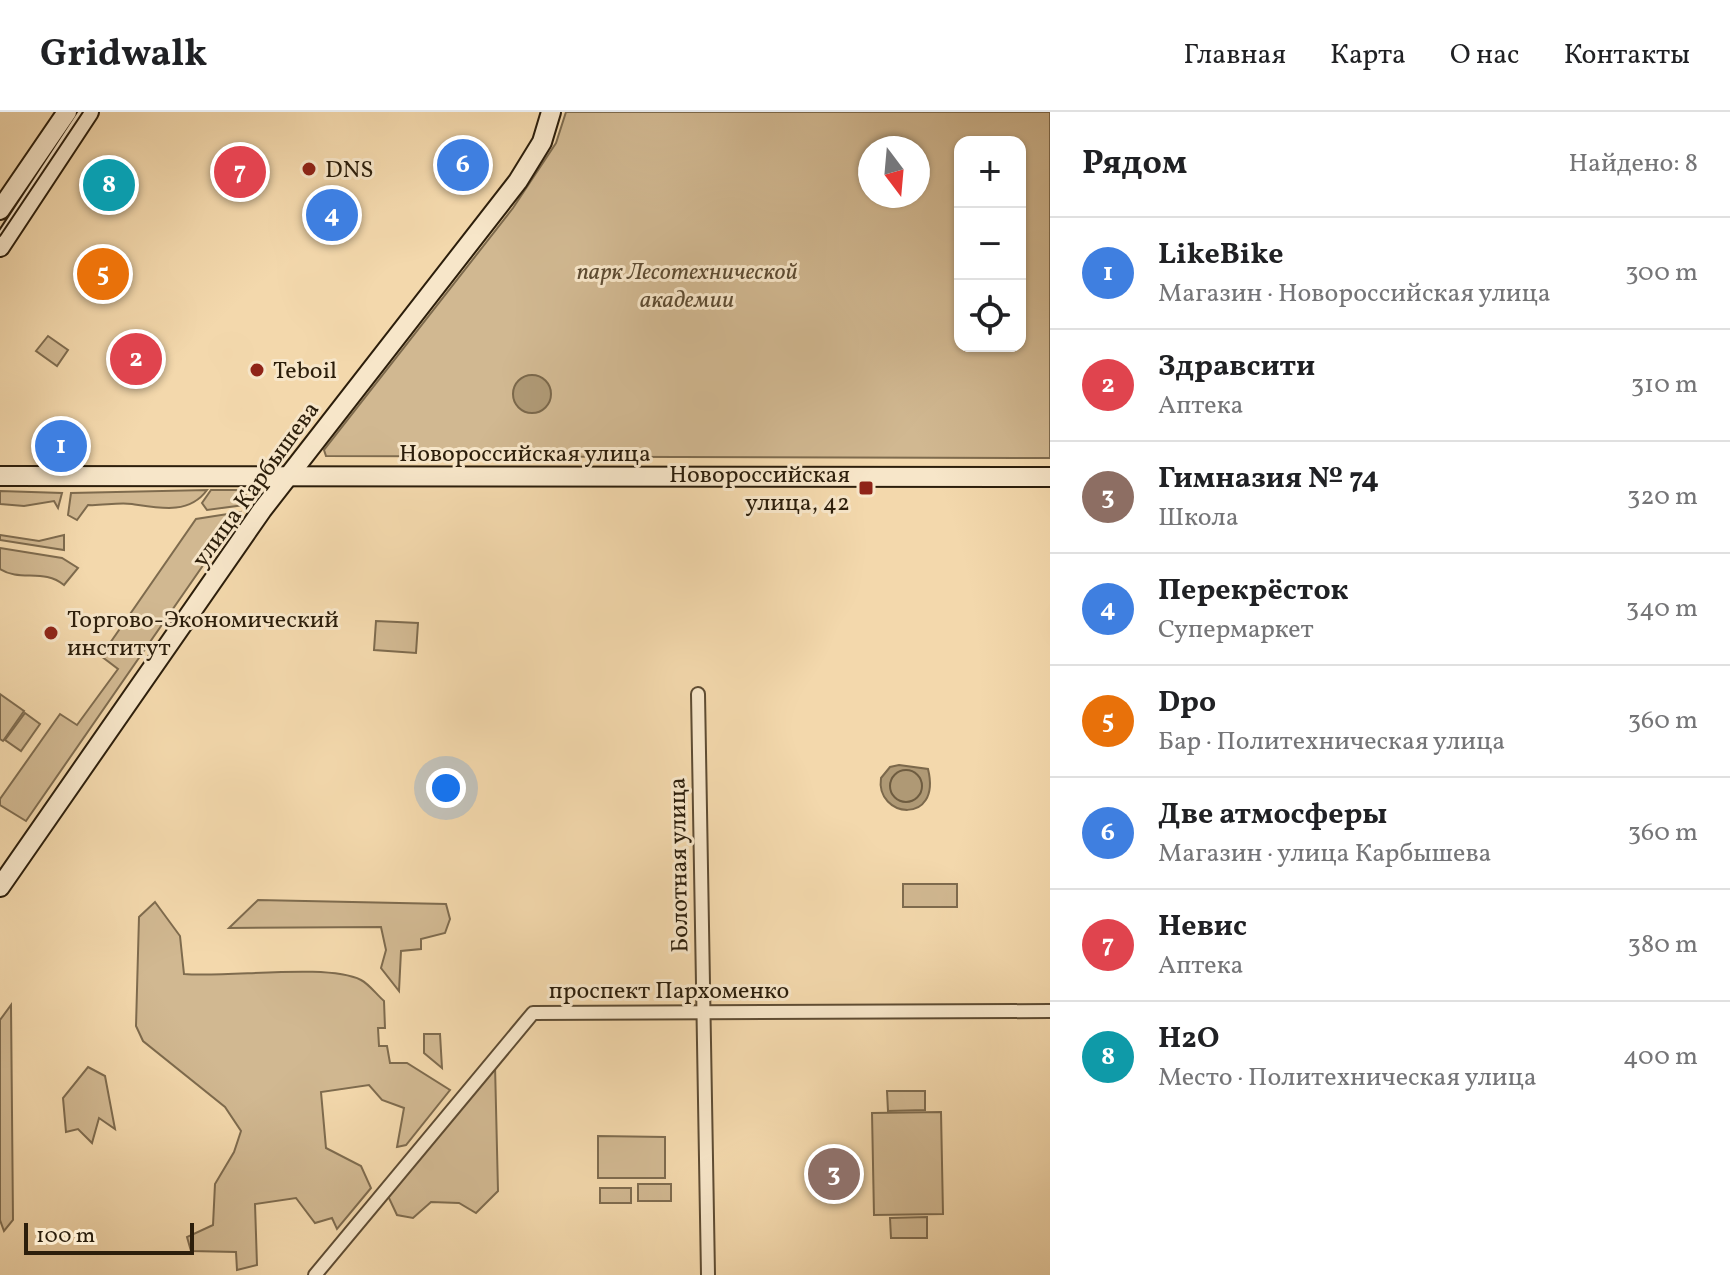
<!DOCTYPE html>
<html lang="ru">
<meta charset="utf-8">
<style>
body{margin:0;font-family:Vollkorn,serif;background:#f2f2f2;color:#202124}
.controls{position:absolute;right:24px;top:24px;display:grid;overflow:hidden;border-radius:16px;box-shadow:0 2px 6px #0004}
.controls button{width:72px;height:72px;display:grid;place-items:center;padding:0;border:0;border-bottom:2px solid #e0e0e0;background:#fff;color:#202124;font:40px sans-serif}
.compass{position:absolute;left:858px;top:24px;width:72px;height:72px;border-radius:50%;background:#fff;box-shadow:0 2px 6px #0004;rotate:164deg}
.scale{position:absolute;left:24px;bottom:20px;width:170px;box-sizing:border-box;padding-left:8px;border:4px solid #2c1e0b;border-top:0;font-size:22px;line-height:28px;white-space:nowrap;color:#2c1e0b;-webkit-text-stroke:6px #f7e6c9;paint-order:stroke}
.you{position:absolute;left:446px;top:676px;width:28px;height:28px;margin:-20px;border:6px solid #fff;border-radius:50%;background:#1a73e8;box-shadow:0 0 0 12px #1a73e833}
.badge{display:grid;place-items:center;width:52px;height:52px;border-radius:50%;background:#d93025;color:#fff;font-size:26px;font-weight:700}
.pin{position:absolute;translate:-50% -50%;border:4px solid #fff;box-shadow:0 2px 8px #0006}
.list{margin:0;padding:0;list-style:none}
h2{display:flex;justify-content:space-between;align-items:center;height:104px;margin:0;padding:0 32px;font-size:34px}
h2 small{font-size:26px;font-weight:400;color:#757577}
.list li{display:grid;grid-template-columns:52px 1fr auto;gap:24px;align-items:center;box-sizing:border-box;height:112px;padding:0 32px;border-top:2px solid #e0e0e0}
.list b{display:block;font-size:30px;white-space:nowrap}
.list p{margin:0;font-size:26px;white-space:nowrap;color:#757577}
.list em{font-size:26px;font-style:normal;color:#757577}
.icon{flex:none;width:44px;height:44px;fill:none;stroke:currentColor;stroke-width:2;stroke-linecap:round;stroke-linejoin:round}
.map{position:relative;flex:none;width:1050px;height:1163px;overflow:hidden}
header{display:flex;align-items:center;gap:48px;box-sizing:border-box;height:112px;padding:0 40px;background:#fff;border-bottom:2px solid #e0e0e0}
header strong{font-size:38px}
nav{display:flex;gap:44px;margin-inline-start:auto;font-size:28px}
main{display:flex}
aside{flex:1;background:#fff}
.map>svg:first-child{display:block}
.green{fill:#d1b891;stroke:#7e6b4e;stroke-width:2;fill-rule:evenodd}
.water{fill:#af9975;stroke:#7b684b;stroke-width:2}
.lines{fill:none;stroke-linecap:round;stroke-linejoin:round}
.shore{stroke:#6e5c40;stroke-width:2}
.minor-casing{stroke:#5e4c33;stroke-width:16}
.secondary-casing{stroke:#2c1e0b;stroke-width:22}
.minor{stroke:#f7e6c9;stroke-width:12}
.secondary{stroke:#f7e6c9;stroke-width:18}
.tram{stroke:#2c1e0b;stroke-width:2}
.poi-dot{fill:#8f2418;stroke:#f7e6c9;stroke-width:3}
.labels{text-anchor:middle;stroke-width:6;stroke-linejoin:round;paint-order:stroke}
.poi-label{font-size:24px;fill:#2c1e0b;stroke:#f7e6c9;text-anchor:start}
.park-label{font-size:24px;font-style:italic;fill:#5e4c33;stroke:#f7e6c9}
.street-label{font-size:24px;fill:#2c1e0b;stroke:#f7e6c9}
</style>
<header>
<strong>Gridwalk</strong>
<nav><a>Главная</a><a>Карта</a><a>О нас</a><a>Контакты</a></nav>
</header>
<main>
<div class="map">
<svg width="1050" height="1163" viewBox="0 0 1050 1163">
<rect width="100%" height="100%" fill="#f3d8ac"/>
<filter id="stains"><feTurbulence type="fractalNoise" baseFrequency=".0025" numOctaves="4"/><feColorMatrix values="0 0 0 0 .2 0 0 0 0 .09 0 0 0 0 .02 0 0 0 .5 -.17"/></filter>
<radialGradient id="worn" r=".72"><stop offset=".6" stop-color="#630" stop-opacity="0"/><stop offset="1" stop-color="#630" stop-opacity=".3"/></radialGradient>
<g class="green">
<path d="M 566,0 L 1050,0 L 1050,346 L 326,344 L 324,338 L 513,96 L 556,31 ZM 960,30 L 1020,30 L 1020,234 L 960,234 ZM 870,36 L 918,36 L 918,84 L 870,84 Z"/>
<polygon points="48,224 68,238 57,254 36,239"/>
<path d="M 207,378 C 189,403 159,396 132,392 C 117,390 102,394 88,393 L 77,408 L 68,403 L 71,381 Z"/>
<polygon points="211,378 241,378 248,385 244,393 207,398 202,391"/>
<polygon points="0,379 62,381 58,396 54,389 24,394 0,392"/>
<polygon points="240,400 26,709 0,693 0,687 60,602 77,613 118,557 101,544 196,407"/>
<polygon points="0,423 39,429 64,423 64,438 0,428"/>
<path d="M 0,436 L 62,446 L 78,456 L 64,473 C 44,456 20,470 0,457 Z"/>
<polygon points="376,509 418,511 416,541 374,538"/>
<polygon points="0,582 24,599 3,629 0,627"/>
<polygon points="25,601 40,612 21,639 5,628"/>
<rect x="903" y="772" width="54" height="23"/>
<polygon points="258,788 446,792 450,807 445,821 421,827 421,837 401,839 399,879 381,856 386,838 381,815 229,816"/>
<path d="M 155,790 L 180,824 L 184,862 C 228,866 327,851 361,868 C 369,872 377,883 384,889 L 385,916 L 378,916 L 379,934 L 387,934 L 390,951 L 407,951 L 450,978 L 406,1033 L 397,1035 L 404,996 L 382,988 L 369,973 L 321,980 L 326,1036 L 361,1054 L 371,1076 L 337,1117 L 332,1106 L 315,1111 L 296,1086 L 255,1092 L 257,1153 L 237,1158 L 236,1140 L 191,1139 L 187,1125 L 213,1113 L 215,1072 L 234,1040 L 241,1019 L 225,995 L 143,929 L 136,914 L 139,805 Z"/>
<polygon points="11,893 13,1108 4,1119 0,1108 0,908"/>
<polygon points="424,922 440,922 442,956 424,941"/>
<polygon points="495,953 498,1079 476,1101 459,1091 431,1090 413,1106 397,1103 388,1084"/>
<polygon points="88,955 105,964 115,1017 99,1006 92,1031 78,1017 66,1020 63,986"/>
<polygon points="887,979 925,979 925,998 888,999"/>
<polygon points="941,1000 943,1102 874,1103 872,1001"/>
<polygon points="598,1024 665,1025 665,1066 598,1066"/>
<rect x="638" y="1072" width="33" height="17"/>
<rect x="600" y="1076" width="31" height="15"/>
<polygon points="927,1105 927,1126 891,1126 890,1106"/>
</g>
<g class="water">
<circle cx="532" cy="282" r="19"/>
<path d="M 899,653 L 928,657 C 942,714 875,706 881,666 L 890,655 Z"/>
</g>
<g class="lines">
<circle class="shore" cx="906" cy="674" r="16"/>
<defs>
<g id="minor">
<polyline points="698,582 708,1163"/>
<polyline points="315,1163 533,901 1050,899"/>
</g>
<g id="secondary">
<polyline points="0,98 67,0"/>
<polyline points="0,135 89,0"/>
<polyline points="0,364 1050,365"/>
<polyline points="0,775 262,398 518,69 542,30 551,0"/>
</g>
</defs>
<use href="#minor" class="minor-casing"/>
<use href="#secondary" class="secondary-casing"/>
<use href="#minor" class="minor"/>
<use href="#secondary" class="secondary"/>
<polyline class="tram" points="0,124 83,0"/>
</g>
<g class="poi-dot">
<circle cx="309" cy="57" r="8"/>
<circle cx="257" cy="258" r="8"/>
<rect x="858" y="368" width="16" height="16" rx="4"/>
<circle cx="51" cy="521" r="8"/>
</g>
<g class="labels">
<g class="poi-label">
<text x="325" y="65">DNS</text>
<text x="273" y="266">Teboil</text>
<text x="850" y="370" text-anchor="end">Новороссийская<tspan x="850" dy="28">улица, 42</tspan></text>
<text x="67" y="515">Торгово-Экономический<tspan x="67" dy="28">институт</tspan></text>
</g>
<g class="park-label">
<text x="687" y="167">парк Лесотехнической<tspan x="687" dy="28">академии</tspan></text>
</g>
<g class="street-label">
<text x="525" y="349">Новороссийская улица</text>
<text transform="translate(255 372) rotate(-54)" y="8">улица Карбышева</text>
<text transform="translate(678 753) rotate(-91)" y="8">Болотная улица</text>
<text x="669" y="886">проспект Пархоменко</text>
</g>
</g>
<rect width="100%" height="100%" filter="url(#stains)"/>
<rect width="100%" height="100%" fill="url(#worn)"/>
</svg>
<div class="controls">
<button>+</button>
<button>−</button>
<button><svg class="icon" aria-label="locate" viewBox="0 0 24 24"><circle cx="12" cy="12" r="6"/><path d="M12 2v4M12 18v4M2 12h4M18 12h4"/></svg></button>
</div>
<svg class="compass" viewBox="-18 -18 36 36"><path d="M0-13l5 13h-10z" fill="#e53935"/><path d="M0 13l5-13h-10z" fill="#757577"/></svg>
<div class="scale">100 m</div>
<div class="you"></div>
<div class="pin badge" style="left:61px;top:334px;background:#3f7fe0">1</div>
<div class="pin badge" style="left:136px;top:247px;background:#e0444e">2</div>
<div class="pin badge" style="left:834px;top:1062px;background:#8d6e63">3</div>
<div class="pin badge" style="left:332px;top:103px;background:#3f7fe0">4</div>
<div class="pin badge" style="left:103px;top:162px;background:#e8710a">5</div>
<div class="pin badge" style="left:463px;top:53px;background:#3f7fe0">6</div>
<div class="pin badge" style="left:240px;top:60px;background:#e0444e">7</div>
<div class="pin badge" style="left:109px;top:73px;background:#0f9aa8">8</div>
</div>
<aside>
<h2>Рядом<small>Найдено: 8</small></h2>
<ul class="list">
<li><span class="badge" style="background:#3f7fe0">1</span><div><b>LikeBike</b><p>Магазин · Новороссийская улица</p></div><em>300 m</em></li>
<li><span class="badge" style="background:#e0444e">2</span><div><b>Здравсити</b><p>Аптека</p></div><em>310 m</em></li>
<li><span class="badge" style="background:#8d6e63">3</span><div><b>Гимназия № 74</b><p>Школа</p></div><em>320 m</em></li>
<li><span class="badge" style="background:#3f7fe0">4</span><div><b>Перекрёсток</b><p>Супермаркет</p></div><em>340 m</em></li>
<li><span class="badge" style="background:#e8710a">5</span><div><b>Dpo</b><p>Бар · Политехническая улица</p></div><em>360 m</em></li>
<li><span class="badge" style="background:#3f7fe0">6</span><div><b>Две атмосферы</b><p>Магазин · улица Карбышева</p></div><em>360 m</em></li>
<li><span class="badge" style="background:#e0444e">7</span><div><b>Невис</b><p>Аптека</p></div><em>380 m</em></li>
<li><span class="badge" style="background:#0f9aa8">8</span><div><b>H2O</b><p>Место · Политехническая улица</p></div><em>400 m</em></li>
</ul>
</aside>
</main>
